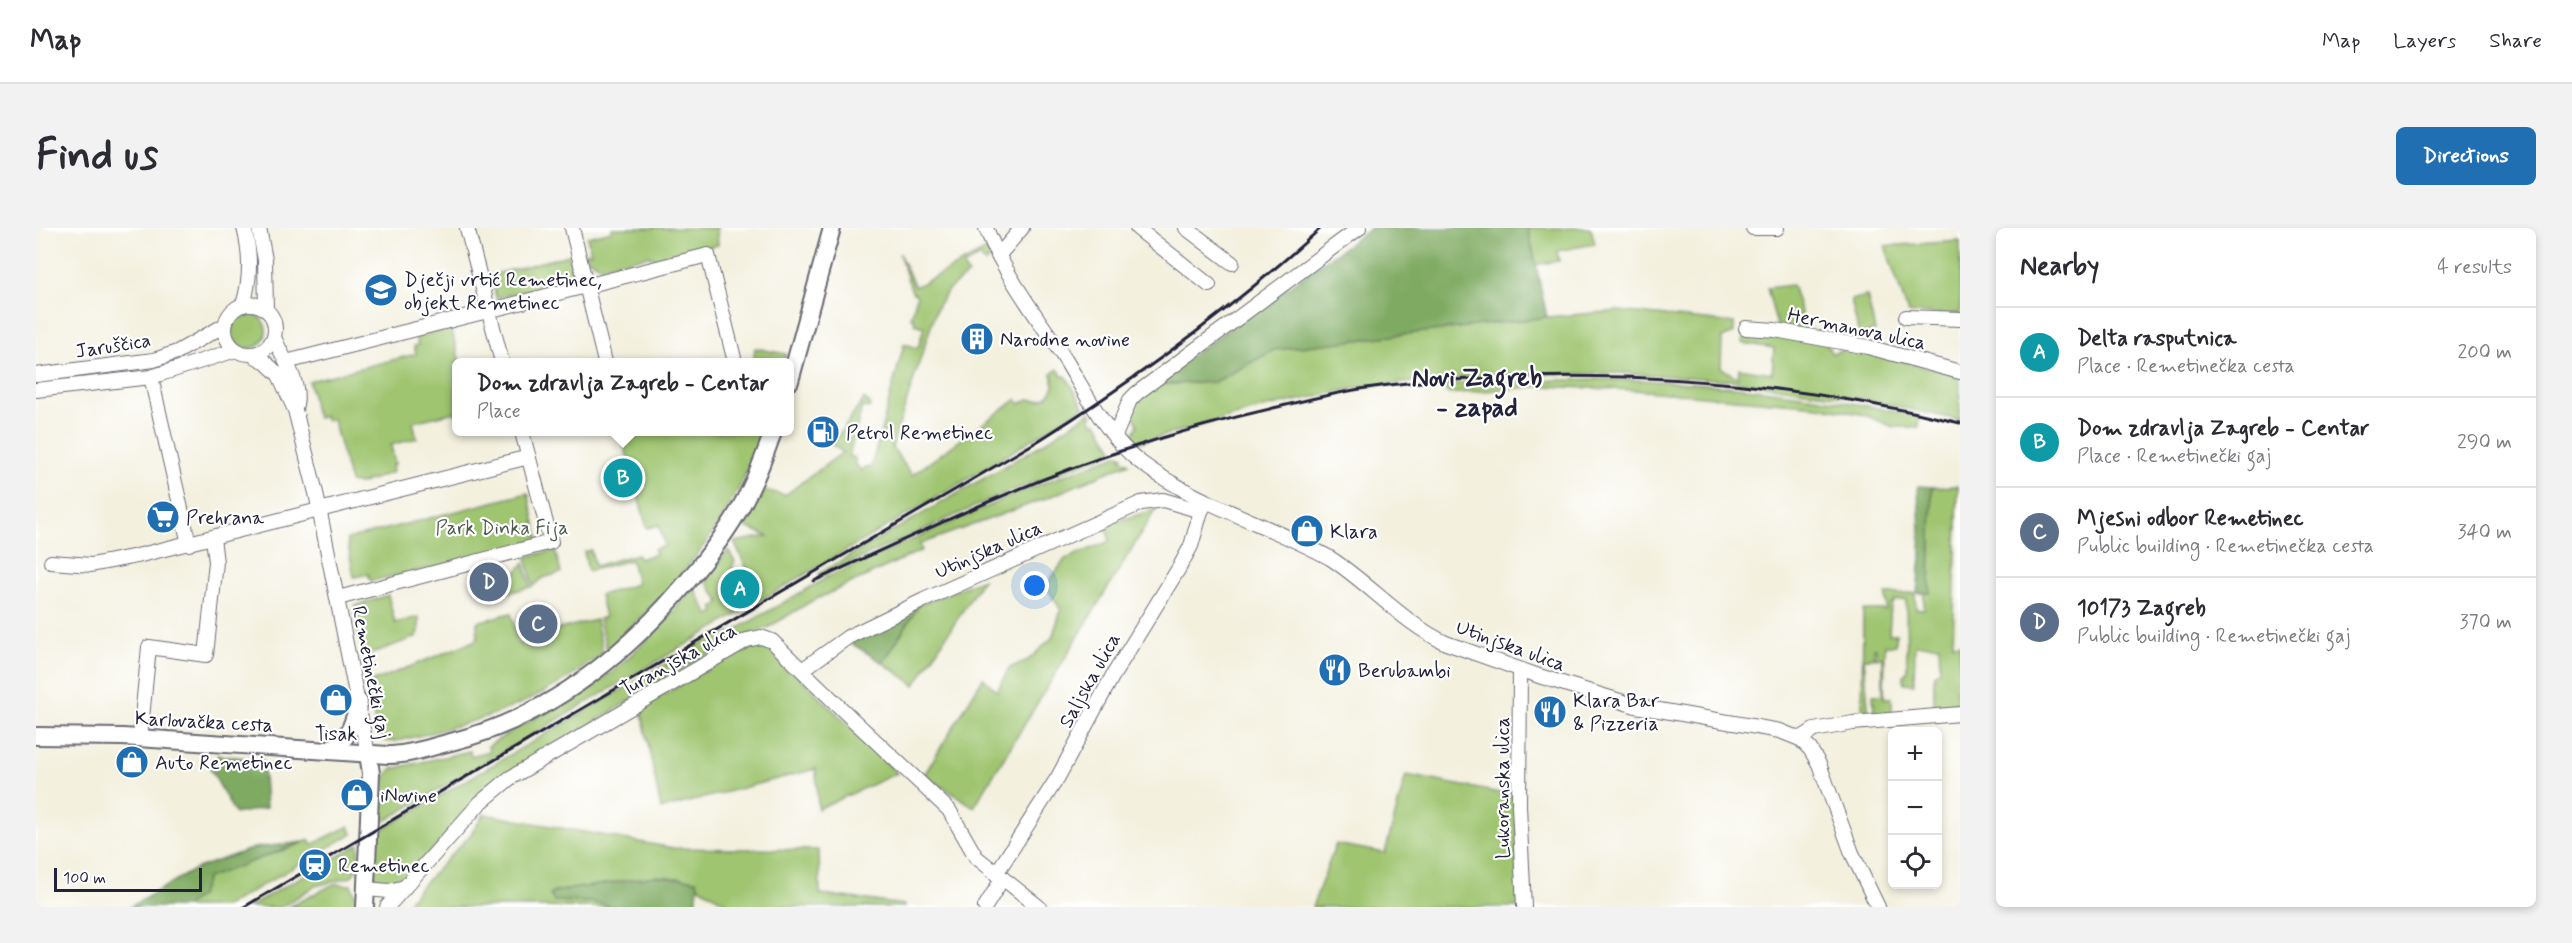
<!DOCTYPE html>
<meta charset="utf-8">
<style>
body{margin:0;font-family:Mynerve,sans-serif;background:#f2f2f3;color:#2b2b33}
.controls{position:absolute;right:18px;bottom:18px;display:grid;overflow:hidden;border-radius:9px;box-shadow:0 3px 9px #0003}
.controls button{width:54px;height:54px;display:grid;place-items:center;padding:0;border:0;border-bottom:2px solid #e1e1e2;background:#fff;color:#2b2b33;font:30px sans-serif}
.scale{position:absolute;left:18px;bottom:15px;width:148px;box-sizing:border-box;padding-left:6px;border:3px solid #22223b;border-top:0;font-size:16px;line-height:21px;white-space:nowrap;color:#22223b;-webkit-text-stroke:4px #fff;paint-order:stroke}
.you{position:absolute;left:999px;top:358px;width:21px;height:21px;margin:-15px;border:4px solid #fff;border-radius:50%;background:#1a73e8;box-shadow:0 0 0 9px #1a73e833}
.badge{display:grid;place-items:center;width:39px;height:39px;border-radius:50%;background:#1f6fb2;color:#fff;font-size:20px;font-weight:700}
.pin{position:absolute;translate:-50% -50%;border:3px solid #fff;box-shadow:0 2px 6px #0006}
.popup{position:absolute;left:416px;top:130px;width:342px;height:78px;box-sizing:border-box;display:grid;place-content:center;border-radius:9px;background:#fff;filter:drop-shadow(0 2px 4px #0005);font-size:20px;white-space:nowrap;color:#7c7c81}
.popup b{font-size:22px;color:#2b2b33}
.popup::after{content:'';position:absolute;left:50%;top:100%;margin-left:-12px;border:12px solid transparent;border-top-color:#fff}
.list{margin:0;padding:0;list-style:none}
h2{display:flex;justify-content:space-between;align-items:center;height:78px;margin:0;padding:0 24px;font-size:26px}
h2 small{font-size:20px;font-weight:400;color:#7c7c81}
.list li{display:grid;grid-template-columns:39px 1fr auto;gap:18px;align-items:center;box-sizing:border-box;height:90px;padding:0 24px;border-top:2px solid #e1e1e2}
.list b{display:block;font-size:22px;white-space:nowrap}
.list p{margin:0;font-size:20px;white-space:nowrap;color:#7c7c81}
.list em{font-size:20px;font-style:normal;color:#7c7c81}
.icon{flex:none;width:33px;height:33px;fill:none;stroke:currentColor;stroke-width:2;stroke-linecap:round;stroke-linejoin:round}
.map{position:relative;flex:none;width:1924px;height:679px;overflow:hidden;border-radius:9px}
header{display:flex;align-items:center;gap:36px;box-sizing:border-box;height:84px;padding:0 30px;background:#fff;border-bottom:2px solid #e1e1e2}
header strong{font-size:28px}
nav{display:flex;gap:33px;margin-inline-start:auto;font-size:21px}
.intro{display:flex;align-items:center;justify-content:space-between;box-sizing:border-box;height:144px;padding:0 36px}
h1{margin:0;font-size:42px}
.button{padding:15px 27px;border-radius:9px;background:#1f6fb2;color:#fff;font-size:21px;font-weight:700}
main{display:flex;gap:36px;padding:0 36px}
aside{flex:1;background:#fff;border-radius:9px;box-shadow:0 3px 9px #0003}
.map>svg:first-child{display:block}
.green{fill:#9fc570;stroke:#607456;stroke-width:1.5}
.forest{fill:#7faa62;stroke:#50664e;stroke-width:1.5}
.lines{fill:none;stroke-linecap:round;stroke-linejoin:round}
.minor-casing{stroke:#6b6a74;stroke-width:16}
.major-casing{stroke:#6b6a74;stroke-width:20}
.minor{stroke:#fff;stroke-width:14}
.major{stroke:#fff;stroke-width:16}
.rail{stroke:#22223b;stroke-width:3}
.labels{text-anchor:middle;stroke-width:4.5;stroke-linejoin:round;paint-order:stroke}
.poi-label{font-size:20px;fill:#22223b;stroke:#fff;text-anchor:start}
.street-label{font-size:20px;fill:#22223b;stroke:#fff}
.park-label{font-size:20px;fill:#4e5b4e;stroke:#fff}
.district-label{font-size:26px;font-weight:bold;fill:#22223b;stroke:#fff}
</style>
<header>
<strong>Map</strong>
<nav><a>Map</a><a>Layers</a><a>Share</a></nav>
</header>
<div class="intro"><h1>Find us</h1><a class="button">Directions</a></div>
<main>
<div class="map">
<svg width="1924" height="679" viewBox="0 0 1924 679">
<rect width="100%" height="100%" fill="#fff"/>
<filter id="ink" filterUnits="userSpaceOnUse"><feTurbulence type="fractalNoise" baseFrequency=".0167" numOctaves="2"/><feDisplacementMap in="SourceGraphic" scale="12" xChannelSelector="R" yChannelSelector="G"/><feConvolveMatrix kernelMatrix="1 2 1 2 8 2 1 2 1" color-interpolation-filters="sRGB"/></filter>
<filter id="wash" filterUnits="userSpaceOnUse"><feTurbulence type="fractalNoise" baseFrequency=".008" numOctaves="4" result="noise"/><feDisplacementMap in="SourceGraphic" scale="24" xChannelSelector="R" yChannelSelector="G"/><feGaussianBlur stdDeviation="1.35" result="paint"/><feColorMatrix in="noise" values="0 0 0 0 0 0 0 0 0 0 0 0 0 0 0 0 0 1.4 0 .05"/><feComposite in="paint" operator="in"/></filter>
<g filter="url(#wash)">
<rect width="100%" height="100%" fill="#f3f0de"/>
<g class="green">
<polygon points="576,0 681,0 682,17 624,32 612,28 565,39 552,31 550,24 555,25 551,9 576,3"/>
<polygon points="1492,0 1555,0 1559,16 1521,23 1523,33 1500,37"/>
<polygon points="1924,13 1924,86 1872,85 1849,18"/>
<path d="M 951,22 L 955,29 L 949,35 L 944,28 L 927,38 L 932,46 L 912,62 L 901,79 L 856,219 L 876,247 L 981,171 L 984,176 L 992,171 C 1005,174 1012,171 1018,158 L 1016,145 L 1022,141 L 1027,149 L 1030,148 L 1048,179 L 942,245 L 337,600 L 349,549 L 355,541 L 434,523 L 435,528 L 453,523 L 452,518 L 480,500 L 543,467 L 576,444 L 609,414 L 658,360 L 673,387 L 679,384 L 677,380 L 684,374 L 668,350 L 692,322 L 699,334 L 696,338 L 701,351 L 691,357 L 702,374 L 714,367 L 712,362 L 719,358 L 698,314 L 732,308 L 705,297 L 729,262 L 749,267 L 807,224 L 796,217 L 828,171 L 834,176 L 833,180 L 826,179 L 813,228 L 819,230 L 819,236 L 826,243 L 828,239 L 835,240 L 868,116 L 882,120 L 888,99 L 878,96 L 879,91 L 875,90 L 881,67 L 876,64 L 863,25 L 879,59 Z"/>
<polygon points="533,27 539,50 460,70 455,47"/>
<polygon points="1756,57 1771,103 1741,98 1731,60"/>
<polygon points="1831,68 1839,103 1823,107 1815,72"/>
<polygon points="1582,83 1698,95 1698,105 1686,110 1685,139 1698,148 1702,149 1703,140 1736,145 1738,120 1706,115 1708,102 1789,113 1796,126 1812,120 1924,147 1924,192 1825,171 1693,152 1588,145 1471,147 1330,158 1231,179 1097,216 1096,209 1102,197 1095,181 1114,157 1179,154 1238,122 1511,89"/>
<circle cx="213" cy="103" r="17"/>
<polygon points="415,100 424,134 420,134 420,188 419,184 377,194 381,210 355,217 359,236 356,237 357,244 324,256 314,254 297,191 290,192 289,188 282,190 279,184 273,153 380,126 378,118 382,117 380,109"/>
<polygon points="719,120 750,126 748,134 717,134"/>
<path d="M 1558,151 C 1667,152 1776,165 1883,188 L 1883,199 L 1857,199 L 1829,187 L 1782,178 L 1597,162 L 1507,158 L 1413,166 L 1403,156 Z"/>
<polygon points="1054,184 1056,187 1054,189 1058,196 1061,194 1078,223 960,269 783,349 782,346 995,223"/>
<path d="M 614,204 L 729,204 C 718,229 707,254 693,279 C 664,330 615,383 571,422 L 563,391 L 569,389 L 564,367 L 601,356 L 595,332 L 552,343 L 548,324 L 555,322 L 559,338 L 601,326 L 603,331 L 619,326 L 618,321 L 629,318 L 623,297 L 611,300 L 586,210 Z"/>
<path d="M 1083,226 L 1087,228 L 1085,230 L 1093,235 L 1011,270 L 884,316 L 886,322 L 774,374 L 733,399 L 708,409 L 663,431 L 469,548 L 362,656 C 351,657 344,657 338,647 L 338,606 L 681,406 L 684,411 L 792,349 L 979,266 Z"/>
<polygon points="1922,258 1917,416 1924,416 1924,461 1920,462 1920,483 1898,485 1898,446 1904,441 1903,417 1879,417 1878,456 1868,455 1868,447 1871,443 1870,372 1859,372 1858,375 1855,376 1853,406 1860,406 1860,417 1849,417 1848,470 1856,470 1856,488 1839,490 1837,467 1847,467 1847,430 1840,430 1840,420 1838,420 1837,430 1828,430 1833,490 1826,493 1827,382 1850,382 1850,366 1879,365 1880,381 1888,381 1888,365 1894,365 1896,259"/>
<polygon points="492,265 504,317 335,353 332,346 318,349 311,311"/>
<polygon points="1120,281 938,579 888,547 947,450 961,463 973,440 992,432 1016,410 1025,382 1010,358 1029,331 1074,313 1069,297"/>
<polygon points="519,322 525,345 507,350 497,358 490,329"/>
<polygon points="488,335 495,359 467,366 466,360"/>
<polygon points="947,351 879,457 847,435 883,377"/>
<path d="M 352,367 L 359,395 L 383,389 L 383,404 L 380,409 L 332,427 C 322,420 319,391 319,378 Z"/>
<path d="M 475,385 L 483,416 L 489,415 L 483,394 L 486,393 L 490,409 L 560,392 L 567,425 C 504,476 443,494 366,512 C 360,513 351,515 347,512 C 337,503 335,467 333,455 L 438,413 L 442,409 L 441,394 Z"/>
<polygon points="713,417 732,418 861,545 782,581 780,541 625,581 605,480"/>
<polygon points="1370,547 1480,568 1484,679 1276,679 1300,616 1349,625"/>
<polygon points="448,586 637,620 783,622 784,666 869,677 869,679 696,679 662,658 660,652 619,648 517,664 514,667 518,673 555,674 582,679 373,679 373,673 379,665 435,606"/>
<polygon points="313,598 316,606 188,679 148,679 164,668 171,650 274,612 275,617"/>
<polygon points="323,616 322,640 315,649 279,658 245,679 212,679"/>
<polygon points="298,656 315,657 321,670 320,679 253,679"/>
</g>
<g class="forest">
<polygon points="1335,0 1492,0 1511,89 1238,122 1179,154 1114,157"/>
<polygon points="1882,258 1896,259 1894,365 1881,365 1885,330"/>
<polygon points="883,377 847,435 810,412"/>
<polygon points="182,527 227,532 230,580 199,586 174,540"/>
<polygon points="268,614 171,650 164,668 148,679 94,679 161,640 218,620"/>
<polygon points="619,648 660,652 662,658 660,679 582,679 555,674 518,673 514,667 517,664"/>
</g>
</g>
<g filter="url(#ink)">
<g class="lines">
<defs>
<g id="minor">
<polyline points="223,0 229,32 230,82"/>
<polyline points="431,0 466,134"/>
<polyline points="536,0 569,134"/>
<path d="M 950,0 C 968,46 1000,87 1027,128 C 1049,163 1070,208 1104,234 C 1161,277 1232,296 1294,330 C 1334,356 1367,395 1410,415 L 1503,448 L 1600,478 L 1744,503 L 1764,511 L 1774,521 L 1783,536 L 1816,625 L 1842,679"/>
<polyline points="1101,0 1173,57"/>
<polyline points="1150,0 1196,35"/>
<polyline points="1717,0 1741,0"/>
<polyline points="962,28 986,0"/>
<circle cx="214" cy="101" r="25"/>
<path d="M 207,77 C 215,51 215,26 208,0"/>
<polyline points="1870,89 1924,91"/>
<polyline points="1710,100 1739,102 1832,119 1924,144"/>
<path d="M 238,109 C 246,130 265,152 260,177"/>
<polyline points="217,127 228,133 243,147 259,182 280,265 332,526"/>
<polyline points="250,134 672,27 699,134"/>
<polyline points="0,147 118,132 141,124 189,97"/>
<polyline points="115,149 153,316"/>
<polyline points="0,162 115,149 200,122"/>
<polyline points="1079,208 1094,172 1101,165 1323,0"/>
<polyline points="15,334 55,337 101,328 493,229"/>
<polyline points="302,370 515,314 486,204"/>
<polyline points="766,442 812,409 888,372 1105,275 1127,272 1165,283"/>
<polyline points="1484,442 1483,578 1488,679"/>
<polyline points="104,510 113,419 170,427 180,334 177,310"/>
<polyline points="1764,511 1778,502 1817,495 1924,486"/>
<polyline points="960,646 1022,549 1076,449 1143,340 1155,318 1165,283 1170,275"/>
<polyline points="330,661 353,663 369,659"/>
<polyline points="351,679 444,575 474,550 711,412 725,409 736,413 815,490 913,582 940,629 1003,679"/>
<polyline points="949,679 966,651"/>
</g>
<g id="major">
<polyline points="754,153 796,0"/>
<path d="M 0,508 L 87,509 L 352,527 C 374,527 394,519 415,514 C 517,488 599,420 663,339 C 680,318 697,295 709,271 C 721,250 729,226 737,204"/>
<path d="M 292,521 C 314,514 317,494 323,474"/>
<polyline points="329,679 335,545 332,526"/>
</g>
</defs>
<use href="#minor" class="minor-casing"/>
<use href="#major" class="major-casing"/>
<use href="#minor" class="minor"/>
<use href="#major" class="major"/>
<g class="rail">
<path d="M 778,353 C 881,306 983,256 1091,221 C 1142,204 1193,190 1246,178 C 1278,170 1311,162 1345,158 C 1382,153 1420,152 1458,150 C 1615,143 1771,157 1924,195"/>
<path d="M 208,679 L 1002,213 C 1104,149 1196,81 1285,0"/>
</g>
</g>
</g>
<defs>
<symbol id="school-disc" viewBox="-11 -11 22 22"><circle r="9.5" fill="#1f6fb2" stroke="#fff"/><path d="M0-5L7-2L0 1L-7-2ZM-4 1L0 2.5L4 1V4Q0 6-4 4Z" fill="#fff"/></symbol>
<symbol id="building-disc" viewBox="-11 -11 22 22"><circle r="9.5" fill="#1f6fb2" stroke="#fff"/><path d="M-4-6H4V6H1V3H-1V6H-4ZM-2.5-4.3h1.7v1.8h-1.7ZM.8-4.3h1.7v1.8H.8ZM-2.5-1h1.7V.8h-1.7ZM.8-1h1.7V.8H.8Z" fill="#fff"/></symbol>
<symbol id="fuel-disc" viewBox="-11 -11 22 22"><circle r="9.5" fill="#1f6fb2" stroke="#fff"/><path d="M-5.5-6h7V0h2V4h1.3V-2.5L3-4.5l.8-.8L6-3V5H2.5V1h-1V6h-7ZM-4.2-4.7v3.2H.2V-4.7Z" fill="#fff"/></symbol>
<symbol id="supermarket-disc" viewBox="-11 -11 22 22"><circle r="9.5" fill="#1f6fb2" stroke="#fff"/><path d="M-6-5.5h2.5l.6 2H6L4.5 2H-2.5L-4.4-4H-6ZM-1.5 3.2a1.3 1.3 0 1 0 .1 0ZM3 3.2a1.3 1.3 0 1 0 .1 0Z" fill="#fff"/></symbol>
<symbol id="shop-disc" viewBox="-11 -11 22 22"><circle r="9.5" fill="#1f6fb2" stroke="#fff"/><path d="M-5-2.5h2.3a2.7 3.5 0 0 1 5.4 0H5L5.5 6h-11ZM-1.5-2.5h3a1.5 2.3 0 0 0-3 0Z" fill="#fff"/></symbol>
<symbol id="restaurant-disc" viewBox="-11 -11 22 22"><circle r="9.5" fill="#1f6fb2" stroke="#fff"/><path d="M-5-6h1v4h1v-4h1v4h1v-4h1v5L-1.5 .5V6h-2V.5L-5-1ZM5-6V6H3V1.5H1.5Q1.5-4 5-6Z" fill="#fff"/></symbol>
<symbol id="station-disc" viewBox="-11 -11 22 22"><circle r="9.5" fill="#1f6fb2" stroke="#fff"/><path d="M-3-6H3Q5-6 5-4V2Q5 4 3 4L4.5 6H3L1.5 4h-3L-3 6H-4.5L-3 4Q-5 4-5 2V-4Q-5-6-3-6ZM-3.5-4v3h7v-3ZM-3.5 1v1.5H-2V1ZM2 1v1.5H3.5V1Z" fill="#fff"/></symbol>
</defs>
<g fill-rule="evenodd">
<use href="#school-disc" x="326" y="43" width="38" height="38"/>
<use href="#building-disc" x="922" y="92" width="38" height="38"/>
<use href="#fuel-disc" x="768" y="185" width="38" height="38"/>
<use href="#supermarket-disc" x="108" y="270" width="38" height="38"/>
<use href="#shop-disc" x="1252" y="284" width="38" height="38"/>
<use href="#restaurant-disc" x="1280" y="423" width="38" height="38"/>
<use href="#shop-disc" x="281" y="453" width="38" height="38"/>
<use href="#restaurant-disc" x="1495" y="465" width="38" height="38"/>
<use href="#shop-disc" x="77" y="515" width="38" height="38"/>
<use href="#shop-disc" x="302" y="548" width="38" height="38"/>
<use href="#station-disc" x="260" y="618" width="38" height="38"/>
</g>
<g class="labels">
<g class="poi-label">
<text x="368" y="58">Dječji vrtić Remetinec,<tspan x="368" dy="23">objekt Remetinec</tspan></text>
<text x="964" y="118">Narodne novine</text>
<text x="810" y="211">Petrol Remetinec</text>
<text x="150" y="296">Prehrana</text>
<text x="1294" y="310">Klara</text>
<text x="1322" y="449">Berubambi</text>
<text x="1537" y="479">Klara Bar<tspan x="1537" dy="23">&amp; Pizzeria</tspan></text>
<text x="300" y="512" text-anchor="middle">Tisak</text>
<text x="119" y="541">Auto Remetinec</text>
<text x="344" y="574">iNovine</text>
<text x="302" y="644">Remetinec</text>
</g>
<g class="street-label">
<text transform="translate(1821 100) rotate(12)" y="7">Hermanova ulica</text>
<text transform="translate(77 117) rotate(-9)" y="7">Jaruščica</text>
<text transform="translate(952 321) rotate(-24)" y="7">Utinjska ulica</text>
<text transform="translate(1475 417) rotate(20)" y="7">Utinjska ulica</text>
<text transform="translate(642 431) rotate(-29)" y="7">Turanjska ulica</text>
<text transform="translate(336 444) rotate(79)" y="7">Remetinečki gaj</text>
<text transform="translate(1053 452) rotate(-61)" y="7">Saljska ulica</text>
<text transform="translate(168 493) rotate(3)" y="7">Karlovačka cesta</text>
<text transform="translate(1466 560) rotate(-90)" y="7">Lukoranska ulica</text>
</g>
<g class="park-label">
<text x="466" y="306">Park Dinka Fija</text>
</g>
<g class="district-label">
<text x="1441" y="158">Novi Zagreb<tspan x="1441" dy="30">- zapad</tspan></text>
</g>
</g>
</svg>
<div class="controls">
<button>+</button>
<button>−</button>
<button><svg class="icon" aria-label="locate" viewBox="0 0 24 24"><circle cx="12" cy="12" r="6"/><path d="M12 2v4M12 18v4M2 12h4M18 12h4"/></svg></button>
</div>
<div class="scale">100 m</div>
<div class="you"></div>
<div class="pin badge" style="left:704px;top:361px;background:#0f9aa8">A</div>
<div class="pin badge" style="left:587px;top:250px;background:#0f9aa8">B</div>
<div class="popup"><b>Dom zdravlja Zagreb - Centar</b>Place</div>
<div class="pin badge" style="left:502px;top:396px;background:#5c6f8a">C</div>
<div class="pin badge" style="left:453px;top:354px;background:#5c6f8a">D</div>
</div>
<aside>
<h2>Nearby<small>4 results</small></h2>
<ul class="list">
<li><span class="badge" style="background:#0f9aa8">A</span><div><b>Delta rasputnica</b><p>Place · Remetinečka cesta</p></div><em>200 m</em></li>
<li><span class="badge" style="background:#0f9aa8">B</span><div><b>Dom zdravlja Zagreb - Centar</b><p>Place · Remetinečki gaj</p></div><em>290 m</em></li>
<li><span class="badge" style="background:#5c6f8a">C</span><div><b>Mjesni odbor Remetinec</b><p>Public building · Remetinečka cesta</p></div><em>340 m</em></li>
<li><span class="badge" style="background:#5c6f8a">D</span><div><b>10173 Zagreb</b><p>Public building · Remetinečki gaj</p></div><em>370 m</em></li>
</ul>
</aside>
</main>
